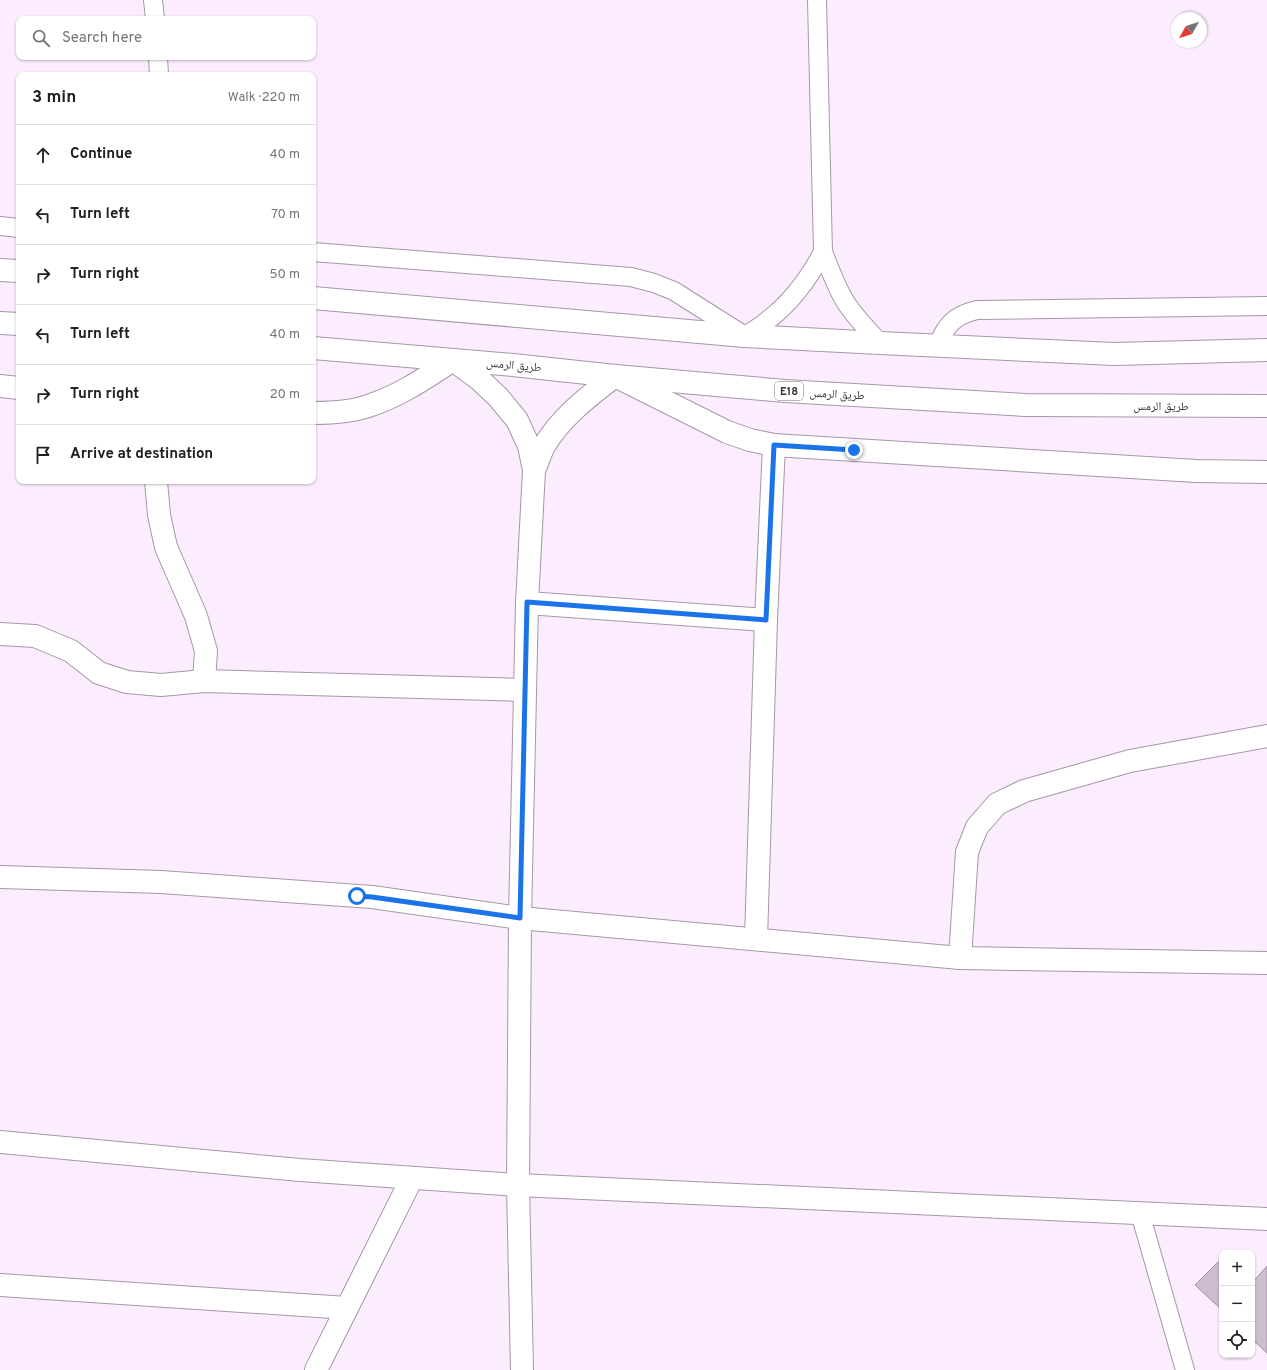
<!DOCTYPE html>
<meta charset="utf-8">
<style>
body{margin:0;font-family:Overpass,"Noto Naskh Arabic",sans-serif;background:#f2f2f2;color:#202124}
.controls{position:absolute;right:12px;bottom:12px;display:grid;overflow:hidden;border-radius:8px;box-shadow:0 1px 3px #0004}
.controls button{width:36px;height:36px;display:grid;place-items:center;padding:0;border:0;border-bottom:1px solid #e0e0e0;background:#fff;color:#202124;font:20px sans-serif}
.compass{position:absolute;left:1171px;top:12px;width:36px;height:36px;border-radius:50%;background:#fff;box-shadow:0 1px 3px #0004;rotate:231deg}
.stop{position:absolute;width:12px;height:12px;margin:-9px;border:3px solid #1a73e8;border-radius:50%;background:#fff}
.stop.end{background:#1a73e8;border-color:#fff;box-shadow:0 1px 4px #0008}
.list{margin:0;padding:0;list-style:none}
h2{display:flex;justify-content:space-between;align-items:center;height:52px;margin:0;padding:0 16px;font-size:17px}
h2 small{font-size:13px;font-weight:400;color:#757577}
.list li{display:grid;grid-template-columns:26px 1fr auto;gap:12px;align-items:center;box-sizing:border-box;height:60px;padding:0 16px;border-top:1px solid #e0e0e0}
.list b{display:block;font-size:15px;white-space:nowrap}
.list em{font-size:13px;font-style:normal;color:#757577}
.icon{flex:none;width:22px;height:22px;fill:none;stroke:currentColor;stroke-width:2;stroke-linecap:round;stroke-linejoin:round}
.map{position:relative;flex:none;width:1267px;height:1370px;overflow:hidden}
.search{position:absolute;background:#fff;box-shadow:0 1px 3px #0004;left:16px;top:16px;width:300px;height:44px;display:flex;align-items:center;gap:10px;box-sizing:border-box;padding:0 14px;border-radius:8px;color:#757577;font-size:15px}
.panel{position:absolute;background:#fff;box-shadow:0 1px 3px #0004;left:16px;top:72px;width:300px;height:412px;border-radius:8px}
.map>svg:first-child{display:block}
.building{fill:#cdbecf;stroke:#a092a2}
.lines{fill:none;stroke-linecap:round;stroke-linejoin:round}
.service-casing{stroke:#a597a8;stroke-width:20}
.minor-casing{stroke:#a597a8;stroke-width:24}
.trunk-casing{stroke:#a597a8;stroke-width:24}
.service{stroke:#fff;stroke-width:18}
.minor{stroke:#fff;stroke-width:22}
.trunk{stroke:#fff;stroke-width:22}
.route{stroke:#1a73e8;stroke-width:5}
.labels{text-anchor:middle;stroke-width:3;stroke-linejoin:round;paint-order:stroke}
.shield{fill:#fff;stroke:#757176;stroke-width:1}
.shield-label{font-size:11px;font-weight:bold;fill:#3a343b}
.street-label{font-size:12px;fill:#3a343b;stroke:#fff}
</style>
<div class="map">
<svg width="1267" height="1370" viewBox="0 0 1267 1370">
<rect width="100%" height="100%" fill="#fbecfe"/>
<g class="building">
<polygon points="1218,1262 1222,1266 1222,1310 1195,1285"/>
<polygon points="1267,1266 1267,1353 1252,1339 1252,1283"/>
</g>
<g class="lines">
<defs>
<g id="service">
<polyline points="153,0 155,19"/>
<path d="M 817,0 L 823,252 C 830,269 836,287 846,303 C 856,318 868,330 880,343"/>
<polyline points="158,57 159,75"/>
<polyline points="0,226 19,228"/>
<path d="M 313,252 L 631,277 L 654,283 L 674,291 L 745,336 C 753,331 761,326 768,320 C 792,302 809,278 823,252"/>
<path d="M 938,346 C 945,325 955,315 977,310 L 1267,306"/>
<polyline points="1140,1213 1185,1370"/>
</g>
<g id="minor">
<polyline points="0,386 19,388"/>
<path d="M 313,413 C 332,413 353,412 371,405 C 401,395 427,377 453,360 L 479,379 L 498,397 L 517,420 L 529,446 L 534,470 L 527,603 L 520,918 L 518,1185 L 522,1370"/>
<path d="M 534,470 C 538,462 540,454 544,446 C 561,417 589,396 615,376 L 727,432 L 750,440 L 774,445 L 1196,471 L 1267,472"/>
<polyline points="156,481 159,515 166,547 196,616 206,651 204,681"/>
<polyline points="527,603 766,620"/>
<polyline points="0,634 35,636 71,651 99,673 127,682 161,685 204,681 524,690"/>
<polyline points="0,877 161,882 372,897 520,918 960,958 1267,963"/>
<polyline points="756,939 766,620 774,445"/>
<polyline points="960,958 967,852 977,827 997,804 1024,791 1130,761 1267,736"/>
<polyline points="0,1142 300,1170 518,1185 1267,1219"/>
<polyline points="0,1285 347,1308"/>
<polyline points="316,1370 412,1178"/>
</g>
<g id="trunk">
<polyline points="0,270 19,271"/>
<polyline points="313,298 745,336 880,343 1114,354 1267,350"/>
<polyline points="0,323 19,324"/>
<polyline points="313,348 513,365 615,376 785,391 1025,405 1267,406"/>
</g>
</defs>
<use href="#service" class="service-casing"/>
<use href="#minor" class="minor-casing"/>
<use href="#trunk" class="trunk-casing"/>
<use href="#service" class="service"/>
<use href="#minor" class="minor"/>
<use href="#trunk" class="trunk"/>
</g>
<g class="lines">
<polyline class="route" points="357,896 372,897 520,918 527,602 766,620 774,445 854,450"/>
</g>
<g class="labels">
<rect class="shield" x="775" y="382" width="28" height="18" rx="3"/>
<g class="shield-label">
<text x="789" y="395">E18</text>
</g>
<g class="street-label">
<text transform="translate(514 365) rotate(5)" y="4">طريق الرمس</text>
<text transform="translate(837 394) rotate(3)" y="4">طريق الرمس</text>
<text x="1161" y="410">طريق الرمس</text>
</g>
</g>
</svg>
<div class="controls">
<button>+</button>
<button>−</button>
<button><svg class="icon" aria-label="locate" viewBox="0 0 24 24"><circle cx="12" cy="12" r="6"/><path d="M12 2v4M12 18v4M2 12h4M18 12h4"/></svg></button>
</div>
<svg class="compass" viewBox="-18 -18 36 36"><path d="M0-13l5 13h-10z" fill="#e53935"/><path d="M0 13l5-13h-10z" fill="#757577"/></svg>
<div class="stop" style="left:357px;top:896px"></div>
<div class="stop end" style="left:854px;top:450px"></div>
<div class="search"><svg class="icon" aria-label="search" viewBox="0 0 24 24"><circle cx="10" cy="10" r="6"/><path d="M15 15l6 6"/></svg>Search here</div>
<section class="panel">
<h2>3 min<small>Walk · 220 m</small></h2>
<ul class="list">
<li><svg class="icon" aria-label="ahead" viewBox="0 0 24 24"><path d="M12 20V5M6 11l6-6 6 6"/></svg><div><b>Continue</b></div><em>40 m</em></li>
<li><svg class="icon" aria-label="left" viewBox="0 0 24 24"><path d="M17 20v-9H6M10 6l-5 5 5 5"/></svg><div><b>Turn left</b></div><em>70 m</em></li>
<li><svg class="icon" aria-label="right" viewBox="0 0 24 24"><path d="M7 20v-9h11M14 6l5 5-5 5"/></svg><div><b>Turn right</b></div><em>50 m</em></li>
<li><svg class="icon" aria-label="left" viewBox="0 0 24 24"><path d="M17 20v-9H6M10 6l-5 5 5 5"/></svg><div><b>Turn left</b></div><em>40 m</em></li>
<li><svg class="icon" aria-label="right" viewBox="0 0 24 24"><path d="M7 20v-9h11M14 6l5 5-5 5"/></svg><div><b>Turn right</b></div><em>20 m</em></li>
<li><svg class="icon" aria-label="arrive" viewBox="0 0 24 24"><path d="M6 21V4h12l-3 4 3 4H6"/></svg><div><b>Arrive at destination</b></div></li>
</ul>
</section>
</div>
